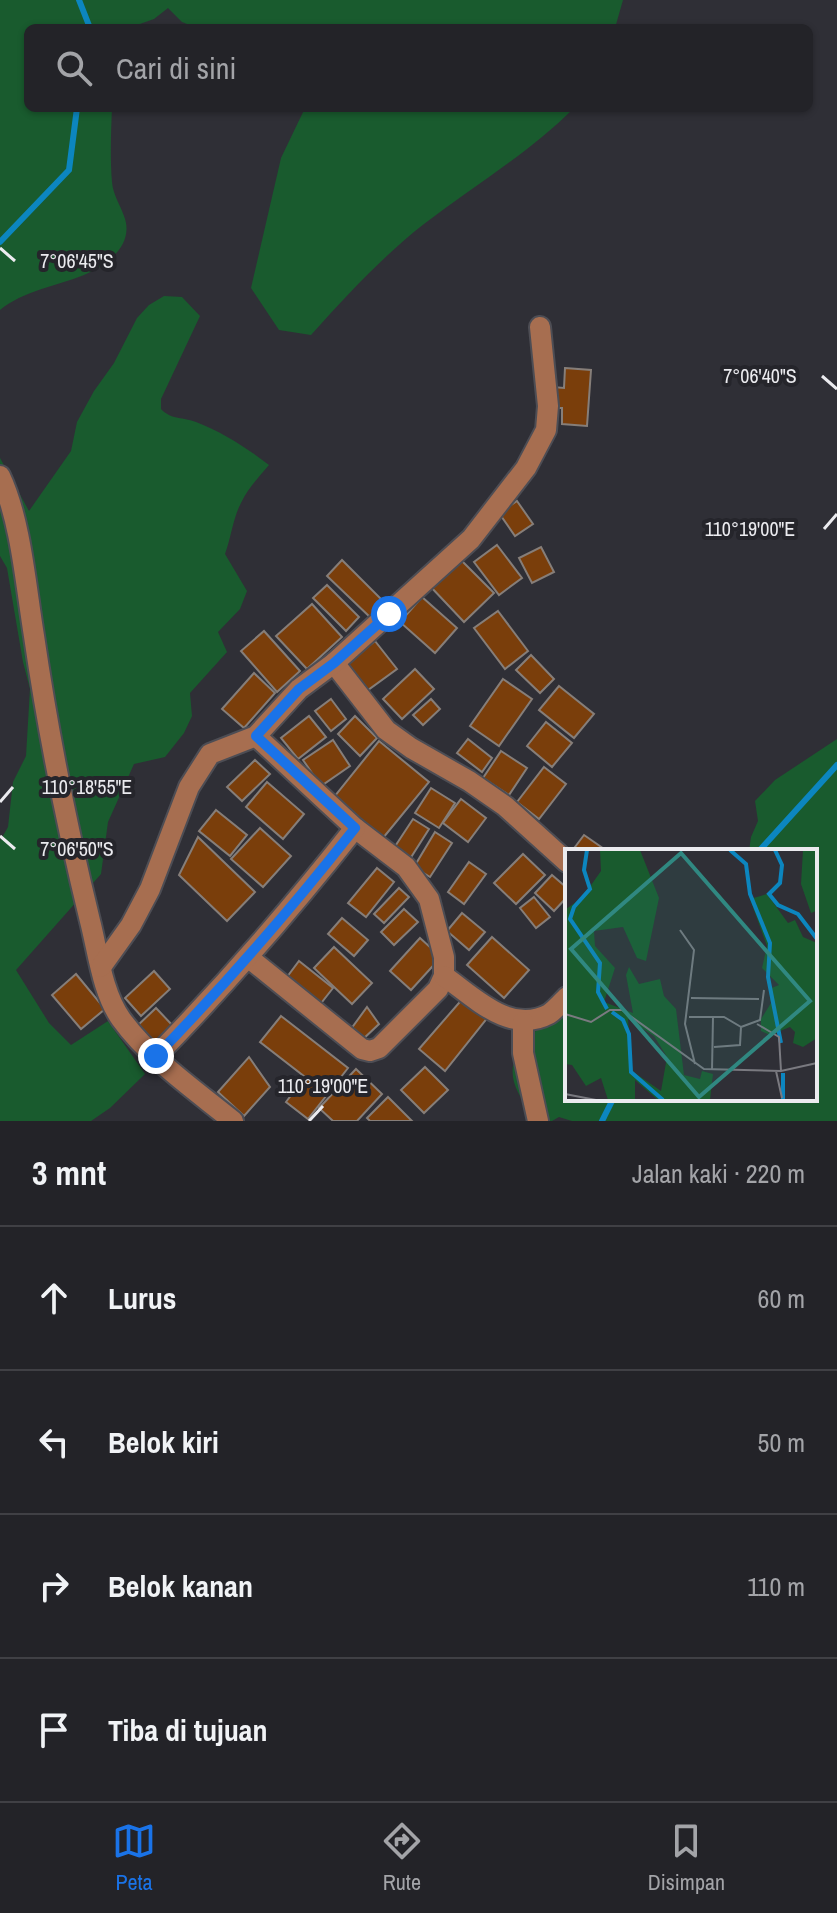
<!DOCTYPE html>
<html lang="id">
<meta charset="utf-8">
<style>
body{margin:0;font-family:"Archivo Narrow",sans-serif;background:#2b2b30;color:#f1f3f6}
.stop{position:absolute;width:24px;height:24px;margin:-18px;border:6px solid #1a73e8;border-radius:50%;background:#fff}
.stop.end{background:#1a73e8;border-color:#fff;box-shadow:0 2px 8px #0008}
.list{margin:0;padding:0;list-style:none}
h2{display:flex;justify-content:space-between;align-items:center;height:104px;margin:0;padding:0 32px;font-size:34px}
h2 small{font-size:26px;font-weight:400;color:#a3a4a8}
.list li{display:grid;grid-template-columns:52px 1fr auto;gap:24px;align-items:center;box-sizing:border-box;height:144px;padding:0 32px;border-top:2px solid #404045}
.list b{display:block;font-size:30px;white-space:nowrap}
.list em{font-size:26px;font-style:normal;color:#a3a4a8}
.icon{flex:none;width:44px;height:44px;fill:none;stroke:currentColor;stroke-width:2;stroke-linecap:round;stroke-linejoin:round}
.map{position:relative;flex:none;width:837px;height:1121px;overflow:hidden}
.search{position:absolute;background:#232328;box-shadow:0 2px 6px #0004;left:24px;right:24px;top:24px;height:88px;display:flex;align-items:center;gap:20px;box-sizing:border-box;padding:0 28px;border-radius:12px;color:#a3a4a8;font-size:30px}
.sheet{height:680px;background:#232328}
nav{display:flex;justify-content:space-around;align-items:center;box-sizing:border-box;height:112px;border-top:2px solid #404045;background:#232328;font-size:22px;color:#a3a4a8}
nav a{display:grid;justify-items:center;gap:4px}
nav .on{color:#1a73e8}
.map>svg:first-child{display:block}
.green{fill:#195b2e}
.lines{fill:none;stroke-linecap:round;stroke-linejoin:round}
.stream{stroke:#0c86bf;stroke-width:6}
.building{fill:#7a3e0b;stroke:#867e79;stroke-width:2}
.minor-casing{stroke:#4d4d54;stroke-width:24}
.minor{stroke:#a76e50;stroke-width:20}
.route{stroke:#1a73e8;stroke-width:10}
.ticks{fill:none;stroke:#ebebef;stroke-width:3}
.inset-river{fill:none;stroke:#0c86bf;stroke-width:4}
.inset-road{fill:none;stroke:#7a7a80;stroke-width:2}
.view{fill:#308881;fill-opacity:0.15;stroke:#308881;stroke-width:4}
.inset-edge{fill:none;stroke:#ebebef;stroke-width:4}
.ticks-label{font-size:20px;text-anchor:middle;fill:#ebebef;stroke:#25252b;stroke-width:8;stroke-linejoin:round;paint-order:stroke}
</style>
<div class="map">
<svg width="837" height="1121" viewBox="0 0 837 1121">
<rect width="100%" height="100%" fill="#2f2f36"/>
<g class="green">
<path d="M 0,0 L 623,0 L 615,28 L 197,28 L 182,22 L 168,8 L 154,19 L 137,25 L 135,28 L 28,28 L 28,108 L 112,108 C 111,132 110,158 112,182 C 113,195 120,204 124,216 C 135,244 108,265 84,275 C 56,286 23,291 0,310 Z"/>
<path d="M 305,108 L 574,108 C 529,153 475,185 424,224 C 383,256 346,296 311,335 L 279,330 L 251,288 L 281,158 Z"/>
<path d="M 164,296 L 182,297 L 200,316 L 161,399 L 161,409 C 171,420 184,417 196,422 C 222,432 247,448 269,465 C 259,477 248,488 241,503 C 233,518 231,538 225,554 L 247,591 L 240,609 L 218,632 L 227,652 L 190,693 L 192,716 L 184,733 L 165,757 L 134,764 L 108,822 L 101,874 L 16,970 L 49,1023 L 71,1045 L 108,1021 L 145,1074 L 110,1108 L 91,1121 L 0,1121 L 0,841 L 8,827 L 13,782 L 26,756 L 30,689 L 23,662 L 7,568 L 0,556 L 0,458 L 29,511 L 71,451 L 77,422 L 94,391 L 114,363 L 137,318 L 149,305 Z"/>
<path d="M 837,739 L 837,1121 L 572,1121 L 559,1117 L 552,1121 L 536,1121 C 528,1109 518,1096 514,1082 C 505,1050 541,1023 567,1011 L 567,1099 L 815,1099 L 815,851 L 749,851 L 751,837 L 758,821 L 755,801 L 775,780 Z"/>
</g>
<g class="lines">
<g class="stream">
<polyline points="79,0 90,28"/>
<polyline points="0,242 69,170 77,108"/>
<polyline points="759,851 837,765"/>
<polyline points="602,1121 613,1099"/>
</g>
</g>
<g class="building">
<polygon points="565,368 591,370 587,426 562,424 562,408 551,408 553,387 564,388"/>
<polygon points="517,501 533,524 515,536 499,513"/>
<polygon points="497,545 522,578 499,595 474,562"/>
<polygon points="541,547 554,572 532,583 519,558"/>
<polygon points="458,557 494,593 464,622 429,585"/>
<polygon points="342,560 386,604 372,619 327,576"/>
<polygon points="327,585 359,617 346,631 313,598"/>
<polygon points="422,597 457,628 435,653 400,622"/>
<polygon points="312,604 342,637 307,669 276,636"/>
<polygon points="498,611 528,651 505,669 474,628"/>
<polygon points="264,631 300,671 277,692 241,651"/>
<polygon points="375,641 397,669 368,690 347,663"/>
<polygon points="531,655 554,679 540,693 516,670"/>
<polygon points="415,669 434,689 402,719 383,699"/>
<polygon points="254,673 275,693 244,728 222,709"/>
<polygon points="503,679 532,699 499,746 470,726"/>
<polygon points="559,686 594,714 574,738 539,710"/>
<polygon points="331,699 346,719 331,731 315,711"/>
<polygon points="431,699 440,709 423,725 413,715"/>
<polygon points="309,716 326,737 298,759 281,738"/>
<polygon points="355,716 377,738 360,756 338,734"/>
<polygon points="546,722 572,743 552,767 527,746"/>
<polygon points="468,739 492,758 482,772 457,753"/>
<polygon points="333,740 350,766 321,786 303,760"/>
<polygon points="379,741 429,782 383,838 334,797"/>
<polygon points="501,751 527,768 509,795 483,778"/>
<polygon points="255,760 270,774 242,801 227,787"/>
<polygon points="544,767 566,784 539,819 517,802"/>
<polygon points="267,782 304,814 283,839 246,807"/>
<polygon points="431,788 455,803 439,828 415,813"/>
<polygon points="461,799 486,818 468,842 443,823"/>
<polygon points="216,810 247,835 230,856 199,831"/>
<polygon points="413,819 429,829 408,862 392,851"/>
<polygon points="260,828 291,856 263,887 231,859"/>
<polygon points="435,832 452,843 430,877 414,867"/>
<polygon points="584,835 607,851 572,851"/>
<polygon points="198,837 255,892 227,921 179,875"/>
<polygon points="523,854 545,875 516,904 494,883"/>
<polygon points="469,862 486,874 464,904 448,892"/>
<polygon points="377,868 394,882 366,917 348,903"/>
<polygon points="552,875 567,888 567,897 554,911 535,893"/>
<polygon points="399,888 409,897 384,923 374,914"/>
<polygon points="534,897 550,917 536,928 520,908"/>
<polygon points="404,909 418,922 394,945 381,932"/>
<polygon points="462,913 485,932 469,950 447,931"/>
<polygon points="342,918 368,940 354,956 328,934"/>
<polygon points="492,937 529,970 504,998 467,965"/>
<polygon points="420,938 441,957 411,990 390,971"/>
<polygon points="334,947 372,983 352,1004 314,968"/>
<polygon points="299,961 333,988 318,1007 284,981"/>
<polygon points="154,971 170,989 141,1016 125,998"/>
<polygon points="76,974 105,1009 81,1029 52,995"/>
<polygon points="465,996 488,1017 445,1071 419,1049"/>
<polygon points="367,1007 379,1024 361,1041 351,1029"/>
<polygon points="156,1008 174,1027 153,1045 136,1027"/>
<polygon points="281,1016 348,1068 308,1119 286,1102 305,1077 260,1042"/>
<polygon points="249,1057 270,1087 244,1116 218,1092"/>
<polygon points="425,1067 448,1090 424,1113 401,1090"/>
<polygon points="356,1069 382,1094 357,1121 333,1121 319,1108"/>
<polygon points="388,1097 412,1121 370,1121 367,1118"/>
</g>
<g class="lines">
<defs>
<g id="minor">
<path d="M 0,476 C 21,520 26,588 34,636 C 48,732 67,827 90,921 C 98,952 102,992 121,1019 C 150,1059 195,1090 233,1121"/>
<polyline points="334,663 386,730 411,748 469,781 505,806 567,862"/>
<polyline points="249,958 362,1049 370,1051 379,1048 438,989 444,976 444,957 429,899 406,867 355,828 256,736"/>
<polyline points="101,967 131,925 150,889 189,787 210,754 256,736 299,689 334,663 471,539 526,468 546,430 548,406 540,327"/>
<path d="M 444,976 C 474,997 510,1035 549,1014 C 555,1010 562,1002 567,997"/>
<polyline points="523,1022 523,1053 538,1121"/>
<path d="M 156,1056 C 227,983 292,908 355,828"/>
</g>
</defs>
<use href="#minor" class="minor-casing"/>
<use href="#minor" class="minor"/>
</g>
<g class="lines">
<path class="route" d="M 156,1056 C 227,983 292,908 355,828 L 256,736 L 299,689 L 334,663 L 389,614"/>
</g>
<path class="ticks" d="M 0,248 L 15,261M 822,376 L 837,389M 824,529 L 837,514M 0,802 L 13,787M 0,836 L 15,849M 309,1121 L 323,1106"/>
<g transform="translate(565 849)">
<rect width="252" height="252" fill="#2f2f36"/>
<path d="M 35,1 L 75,1 L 94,49 L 81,112 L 72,109 L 58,78 L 29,82 L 30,97 L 50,119 L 39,153 L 68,164 L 61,126 L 64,118 L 74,135 L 95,130 L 99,147 L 111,160 L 119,226 L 135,230 L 137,222 L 148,225 L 145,251 L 93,251 L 70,231 L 70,251 L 43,251 L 36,229 L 21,237 L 7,216 L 0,215 L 1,60 L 17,49 L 36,22 ZM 63,170 L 89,187 L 102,208 L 96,242 L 67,222 ZM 238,1 L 252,1 L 251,62 L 246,64 L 236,35 ZM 202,45 L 223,74 L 230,71 L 238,88 L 252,94 L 252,189 L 238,198 L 228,194 L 230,183 L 225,178 L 205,186 L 196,182 L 196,170 L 206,154 L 204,140 L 214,136 L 197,119 L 202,97 L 185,50 Z" fill="#195b2e" fill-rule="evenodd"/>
<path class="inset-river" d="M 22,1 L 19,21 L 25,40 L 9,58 L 5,70 L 35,114 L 33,143 L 42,160M 165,1 L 181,15 L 185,45 L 205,94 L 203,128 L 216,194M 210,1 L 217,16 L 215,34 L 204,45 L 213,56 L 233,65 L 252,90M 47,163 L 58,171 L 64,185 L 66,223 L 98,251M 218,251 L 218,224"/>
<path class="inset-road" d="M 115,81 L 129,101 L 120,175 L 130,215M 126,149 L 194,150M 0,165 L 26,173 L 45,161 L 57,161 L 139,220 L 216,222 L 252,214M 124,168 L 159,168 L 176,178 L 175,196 L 149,198M 192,175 L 214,188 L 216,222M 176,178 L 195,171 L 199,141M 147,221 L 148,168M 211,222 L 217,249M 0,245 L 31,251"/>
<path class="view" d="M 116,4 L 245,152 L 134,248 L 6,100 Z"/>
<rect width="252" height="252" class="inset-edge"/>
</g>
<g class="ticks-label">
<text x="77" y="268">7°06'45"S</text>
<text x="760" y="383">7°06'40"S</text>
<text x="750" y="536">110°19'00"E</text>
<text x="87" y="794">110°18'55"E</text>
<text x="77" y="856">7°06'50"S</text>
<text x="323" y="1093">110°19'00"E</text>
</g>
</svg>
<div class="stop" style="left:389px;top:614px"></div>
<div class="stop end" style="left:156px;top:1056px"></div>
<div class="search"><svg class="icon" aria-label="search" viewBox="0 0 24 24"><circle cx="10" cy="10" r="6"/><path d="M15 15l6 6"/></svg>Cari di sini</div>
</div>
<section class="sheet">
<h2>3 mnt<small>Jalan kaki · 220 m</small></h2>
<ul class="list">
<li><svg class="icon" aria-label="ahead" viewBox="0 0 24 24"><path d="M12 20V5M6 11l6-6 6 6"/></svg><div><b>Lurus</b></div><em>60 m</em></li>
<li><svg class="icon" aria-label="left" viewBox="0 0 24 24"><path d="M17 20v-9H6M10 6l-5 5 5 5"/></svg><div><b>Belok kiri</b></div><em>50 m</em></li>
<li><svg class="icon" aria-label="right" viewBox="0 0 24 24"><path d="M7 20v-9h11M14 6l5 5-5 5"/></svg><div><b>Belok kanan</b></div><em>110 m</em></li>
<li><svg class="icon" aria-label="arrive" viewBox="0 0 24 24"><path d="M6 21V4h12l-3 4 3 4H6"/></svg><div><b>Tiba di tujuan</b></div></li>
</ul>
</section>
<nav>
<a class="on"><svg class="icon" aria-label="map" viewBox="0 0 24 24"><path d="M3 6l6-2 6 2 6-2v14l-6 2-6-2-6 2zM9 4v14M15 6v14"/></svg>Peta</a>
<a><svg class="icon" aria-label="directions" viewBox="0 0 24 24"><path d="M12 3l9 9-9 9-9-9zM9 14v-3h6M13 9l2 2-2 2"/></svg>Rute</a>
<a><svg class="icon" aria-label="saved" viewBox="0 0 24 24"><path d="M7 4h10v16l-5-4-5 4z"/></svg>Disimpan</a>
</nav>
